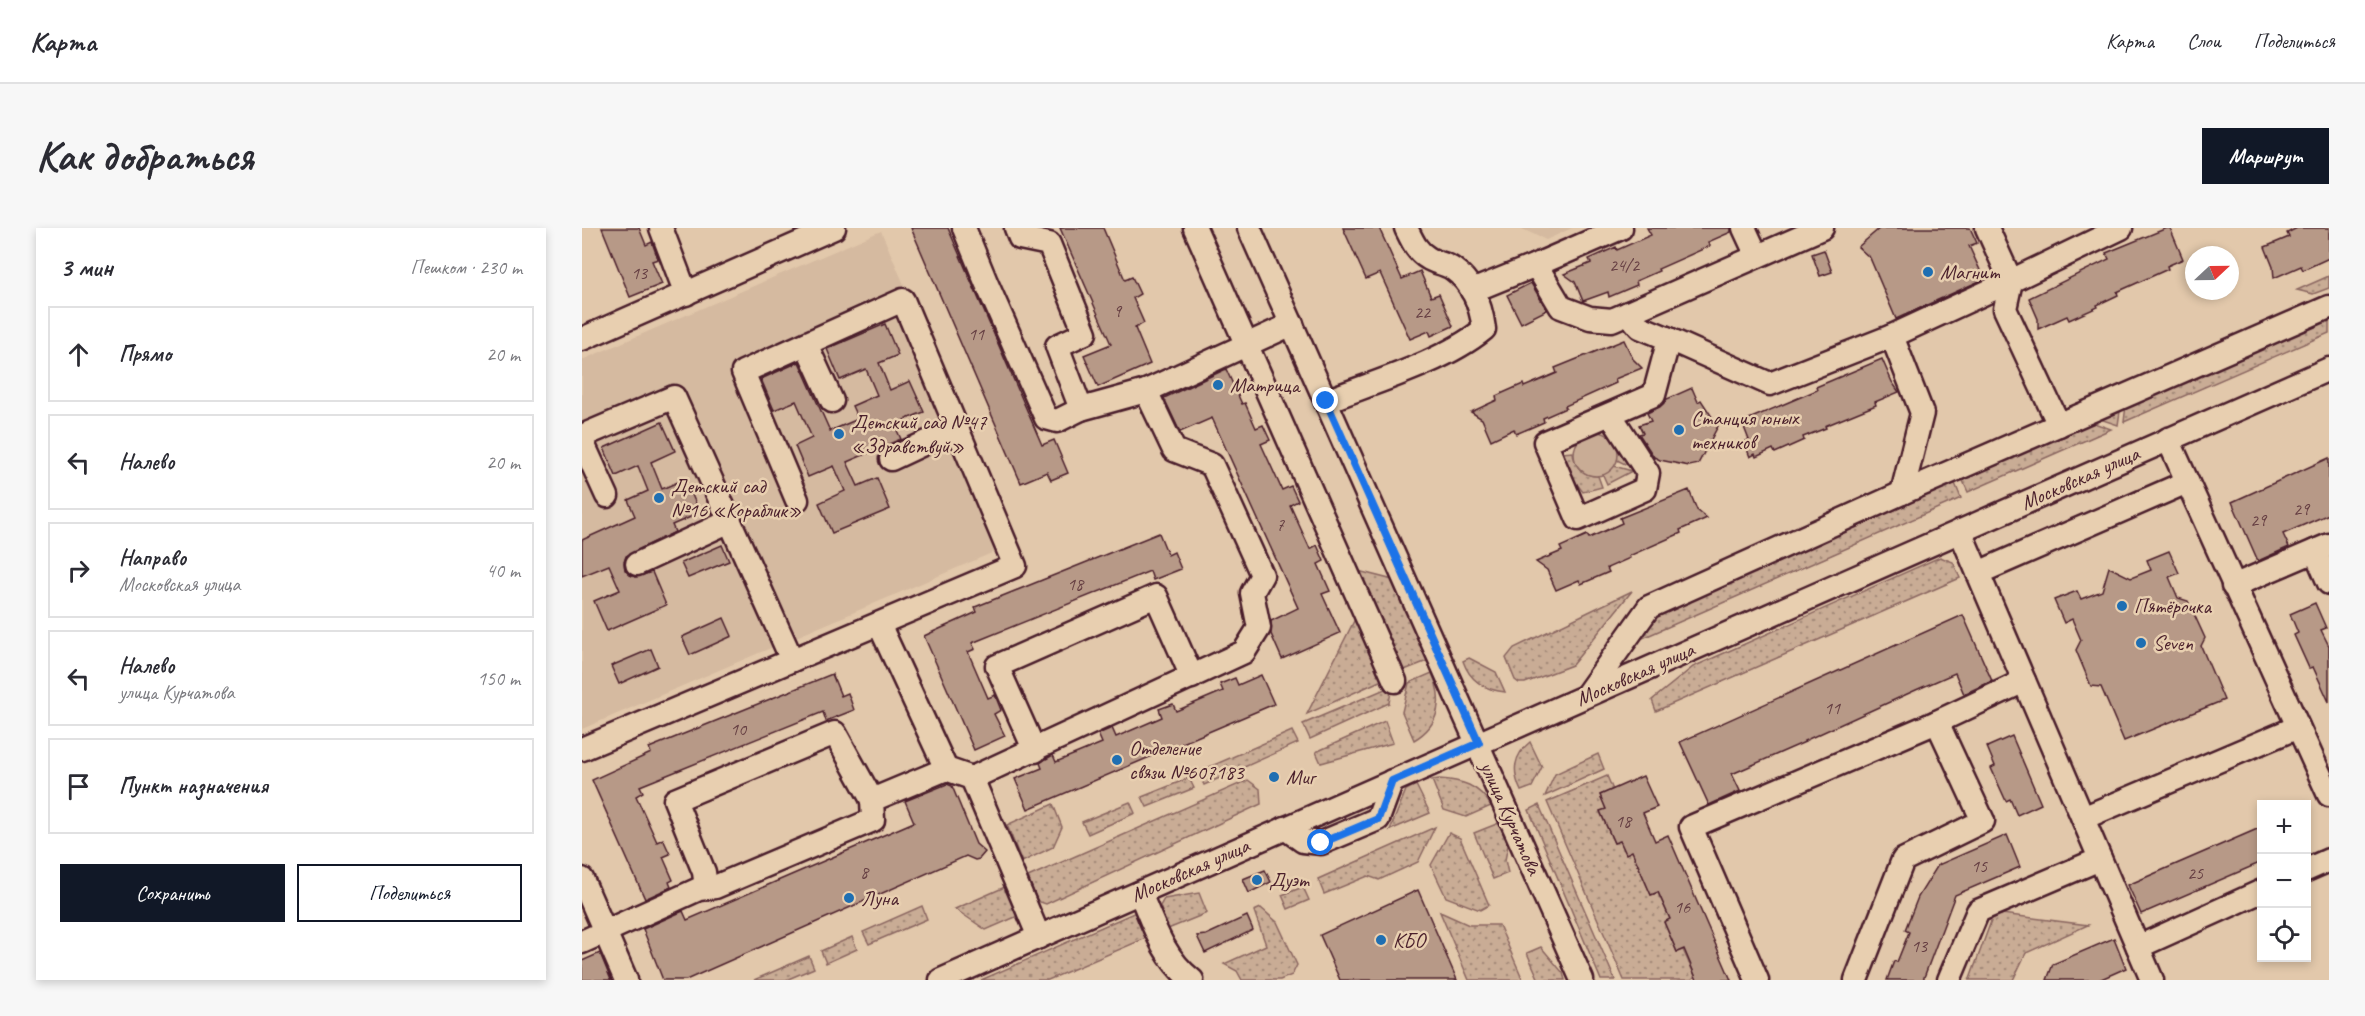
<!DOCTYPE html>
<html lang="ru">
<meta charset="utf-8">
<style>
body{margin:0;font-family:Caveat,sans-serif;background:#f7f7f7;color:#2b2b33}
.controls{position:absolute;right:18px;bottom:18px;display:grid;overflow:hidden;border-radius:0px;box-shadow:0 3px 9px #0003}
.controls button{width:54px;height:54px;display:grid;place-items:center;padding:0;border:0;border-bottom:2px solid #e1e1e2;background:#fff;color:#2b2b33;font:30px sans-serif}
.compass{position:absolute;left:1603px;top:18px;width:54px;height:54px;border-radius:50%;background:#fff;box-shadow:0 3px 9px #0003;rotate:68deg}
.stop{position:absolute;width:18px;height:18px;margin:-14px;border:4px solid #1a73e8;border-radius:50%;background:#fff}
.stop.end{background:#1a73e8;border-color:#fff;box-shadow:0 2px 6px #0008}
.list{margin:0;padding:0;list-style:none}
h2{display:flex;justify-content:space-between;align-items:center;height:78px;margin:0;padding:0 24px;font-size:26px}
h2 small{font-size:20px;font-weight:400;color:#7c7c81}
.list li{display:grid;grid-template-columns:39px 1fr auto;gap:18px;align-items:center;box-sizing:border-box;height:96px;margin:0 12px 12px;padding:0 12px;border:2px solid #e1e1e2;border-radius:0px}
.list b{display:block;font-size:22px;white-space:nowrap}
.list p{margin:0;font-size:20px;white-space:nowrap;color:#7c7c81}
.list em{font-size:20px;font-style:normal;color:#7c7c81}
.actions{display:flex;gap:12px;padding:18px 24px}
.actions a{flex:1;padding:14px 0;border:2px solid #111827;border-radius:0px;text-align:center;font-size:21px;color:#111827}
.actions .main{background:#111827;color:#fff}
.icon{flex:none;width:33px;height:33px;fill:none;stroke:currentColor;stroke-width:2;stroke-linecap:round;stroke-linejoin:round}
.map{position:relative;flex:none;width:1747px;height:752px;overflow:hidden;border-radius:0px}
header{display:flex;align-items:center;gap:36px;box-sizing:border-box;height:84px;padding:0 30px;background:#fff;border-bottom:2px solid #e1e1e2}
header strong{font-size:28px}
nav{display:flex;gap:33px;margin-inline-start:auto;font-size:21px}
.intro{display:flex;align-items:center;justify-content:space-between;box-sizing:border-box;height:144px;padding:0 36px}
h1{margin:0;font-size:42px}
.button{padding:15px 27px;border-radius:0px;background:#111827;color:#fff;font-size:21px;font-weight:700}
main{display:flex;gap:36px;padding:0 36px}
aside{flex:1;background:#fff;border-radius:0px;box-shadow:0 3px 9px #0003}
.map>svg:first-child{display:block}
.built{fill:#d5baa0}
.grass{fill:url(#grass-dots);stroke:#8a6660;stroke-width:1.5}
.park{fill:#c9ac95;stroke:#8a6660;stroke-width:1.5}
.building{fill:#b79987;stroke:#4a1f2b;stroke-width:1.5}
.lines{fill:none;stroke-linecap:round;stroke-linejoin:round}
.minor-casing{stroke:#4a1f2b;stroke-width:27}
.minor{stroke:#e8cfb0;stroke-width:22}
.route{stroke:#1a73e8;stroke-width:8}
.poi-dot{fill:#1f6fb2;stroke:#e8cfb0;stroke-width:2}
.labels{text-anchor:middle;stroke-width:5;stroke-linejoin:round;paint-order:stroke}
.number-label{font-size:18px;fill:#653e42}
.poi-label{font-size:21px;fill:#4a1f2b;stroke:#e8cfb0;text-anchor:start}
.street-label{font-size:21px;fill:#4a1f2b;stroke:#e8cfb0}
</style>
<header>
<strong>Карта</strong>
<nav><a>Карта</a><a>Слои</a><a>Поделиться</a></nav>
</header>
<div class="intro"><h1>Как добраться</h1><a class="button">Маршрут</a></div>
<main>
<aside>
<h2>3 мин<small>Пешком · 230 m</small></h2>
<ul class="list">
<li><svg class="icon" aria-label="ahead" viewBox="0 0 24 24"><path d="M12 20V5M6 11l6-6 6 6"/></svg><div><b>Прямо</b></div><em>20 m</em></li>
<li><svg class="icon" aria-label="left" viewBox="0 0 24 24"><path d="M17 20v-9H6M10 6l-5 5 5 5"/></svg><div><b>Налево</b></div><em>20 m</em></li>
<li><svg class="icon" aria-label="right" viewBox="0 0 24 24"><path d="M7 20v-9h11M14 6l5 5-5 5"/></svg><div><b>Направо</b><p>Московская улица</p></div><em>40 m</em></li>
<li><svg class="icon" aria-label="left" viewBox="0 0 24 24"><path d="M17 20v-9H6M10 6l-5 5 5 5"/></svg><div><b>Налево</b><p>улица Курчатова</p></div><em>150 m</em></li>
<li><svg class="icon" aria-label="arrive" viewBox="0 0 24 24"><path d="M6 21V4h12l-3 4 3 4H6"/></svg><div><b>Пункт назначения</b></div></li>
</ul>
<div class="actions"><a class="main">Сохранить</a><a>Поделиться</a></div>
</aside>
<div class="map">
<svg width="1747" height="752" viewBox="0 0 1747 752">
<defs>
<pattern id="grass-dots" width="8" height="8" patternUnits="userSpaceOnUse" patternTransform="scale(1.5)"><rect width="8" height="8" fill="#c9ac95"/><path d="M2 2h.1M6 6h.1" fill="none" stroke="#a58b7a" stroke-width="1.8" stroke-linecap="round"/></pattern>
</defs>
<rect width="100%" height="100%" fill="#e2c8ab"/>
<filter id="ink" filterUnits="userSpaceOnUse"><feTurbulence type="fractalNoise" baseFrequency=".0167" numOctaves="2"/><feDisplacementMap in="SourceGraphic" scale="12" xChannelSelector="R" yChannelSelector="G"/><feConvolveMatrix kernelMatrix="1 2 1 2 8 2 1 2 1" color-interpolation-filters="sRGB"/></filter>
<g filter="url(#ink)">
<g class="built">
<polygon points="938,0 990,0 964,12"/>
<polygon points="299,3 433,315 0,501 0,132"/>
</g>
<g class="grass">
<polygon points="1747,48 1747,60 1731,66 1715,62"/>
<polygon points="1747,80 1747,105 1542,194 1545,169"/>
<polygon points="1540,170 1536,197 1503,186"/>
<polygon points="1498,190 1529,201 1386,264 1377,244"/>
<path d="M 1011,197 L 1027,202 L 1046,233 L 1047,238 L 1035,232 C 1037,213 1026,207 1010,204 Z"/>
<path d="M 991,224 C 992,239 1001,248 1016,248 L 1020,259 L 1001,264 L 988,247 L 980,225 Z"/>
<polygon points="1032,238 1050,243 1025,256 1021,247"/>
<polygon points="1370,248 1379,270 1054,413 1077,379"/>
<polygon points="1358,329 1371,334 1378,350 1074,483 1070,472 1111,439"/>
<polygon points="776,343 815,353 850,431 820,443"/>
<polygon points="1050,363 990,437 943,455 937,455 933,452 924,430 932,420"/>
<polygon points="773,391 800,452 725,486"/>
<path d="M 887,430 L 914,444 L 923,464 C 902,462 888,453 881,433 Z"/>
<path d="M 850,445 C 862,472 858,497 832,512 L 820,484 L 827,455 Z"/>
<polygon points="810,458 807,475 728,511 721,496"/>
<polygon points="803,493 811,515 739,535 734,524"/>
<polygon points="710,503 716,515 622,557 616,544"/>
<path d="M 948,514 L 960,539 L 950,559 L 939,563 C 930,544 931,528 948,514 Z"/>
<polygon points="1016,526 1022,541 963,568 973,546"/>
<polygon points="1025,548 1031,562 1018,567 1024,581 1018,584 1032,615 1038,613 1056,620 1056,637 1069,667 1076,665 1088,691 1082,694 1095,724 1101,722 1113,748 1109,752 1042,752 965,574"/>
<polygon points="607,550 612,560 565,579 560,569"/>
<path d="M 857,551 C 879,552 897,557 909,578 L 884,589 L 862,582 L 850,552 Z"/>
<polygon points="666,552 678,561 679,576 464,676 455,673 446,649"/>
<polygon points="834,557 848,585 808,602 824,562"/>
<polygon points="548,574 553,585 506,606 500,594"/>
<polygon points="471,576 480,599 471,619 440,634 425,597"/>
<polygon points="957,577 1033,752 1019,752 947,582"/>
<polygon points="917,595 926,617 923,632 926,645 911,651 892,605"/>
<polygon points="853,599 836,634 797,652 786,648 742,666 736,651"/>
<polygon points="867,605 878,610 907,677 898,682 864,669 849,637"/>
<polygon points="425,658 438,687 404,702 373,681"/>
<polygon points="721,659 727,672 706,681 700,667"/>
<polygon points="617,665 625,685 586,701 578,678 582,671"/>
<polygon points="340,678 345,691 287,716 281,704"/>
<polygon points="679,680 695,694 715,737 710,747 698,752 660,752 655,743 642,736 684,717 672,683"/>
<polygon points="554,684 569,708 466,752 399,752"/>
<polygon points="858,684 887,697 917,697 941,752 887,752"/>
<polygon points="1412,685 1506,697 1444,725 1431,752 1386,752 1388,751"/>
<polygon points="270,709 275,721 244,735 239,723"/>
<polygon points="959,719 981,745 983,752 957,752 945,725"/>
<polygon points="227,728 232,740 204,752 172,752"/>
</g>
<circle class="park" cx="1014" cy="226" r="22"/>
<g class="building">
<polygon points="20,0 57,0 64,17 70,14 71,17 76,31 70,33 80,56 48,69"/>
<polygon points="329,0 366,0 460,217 472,212 486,245 469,252 465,244 439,255"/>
<polygon points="478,0 521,0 543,52 550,49 558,66 551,70 562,95 553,100 568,136 516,159 502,127 529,116"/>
<polygon points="761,0 797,0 820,51 838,43 849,69 857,66 871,98 849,108 847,103 828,111 798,45 784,51"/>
<polygon points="1065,0 1149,0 1149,4 1126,14 1128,18 1076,41 1077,43 1054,53 1055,57 1027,69 1026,64 1001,73 993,54 982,46 1009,35 1007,31 1034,19 1035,22 1069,7"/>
<polygon points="1298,0 1388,0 1395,15 1387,18 1402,51 1314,91 1288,30 1276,19"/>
<polygon points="1585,0 1588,0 1601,31 1585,38 1586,41 1535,64 1536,67 1515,77 1516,79 1487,92 1485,88 1456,101 1456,91 1447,70 1527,31 1524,25"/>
<polygon points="1715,0 1747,0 1747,30 1721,42 1719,38 1692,50 1691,39 1683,19 1707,9 1705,5"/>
<polygon points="1242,22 1250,44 1238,48 1230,26"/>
<polygon points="949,55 965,82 939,95 925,67"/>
<polygon points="303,96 316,127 297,135 308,162 328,153 342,184 312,196 319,211 265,234 276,258 295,250 308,281 250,305 237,275 263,263 252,238 226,249 213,218 230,210 214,173 192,182 179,151 217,134 248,203 276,191 270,178 295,167 284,141 258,152 245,121"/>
<polygon points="1042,112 1051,131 1060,140 1033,151 1034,155 983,178 984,180 961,190 962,194 934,206 932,201 909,212 900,191 889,184 915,172 914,168 941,156 942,159 975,145 973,140"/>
<polygon points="1300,131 1310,154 1317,164 1293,174 1294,177 1243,198 1244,200 1221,209 1222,212 1193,225 1191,221 1174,229 1173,226 1168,229 1162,214 1167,212 1160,194 1235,162 1234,159"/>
<polygon points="644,141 660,176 663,175 674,200 681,197 688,212 679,216 700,262 709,258 716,273 708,277 728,321 735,317 742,333 736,336 748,363 740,366 758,405 700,431 689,406 689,393 716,380 630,190 598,204 582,170"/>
<polygon points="1110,160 1116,174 1119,172 1136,198 1116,236 1107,238 1078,232 1072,229 1057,206 1061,205 1057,197 1069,193 1065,185 1078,179 1085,171"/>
<polygon points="80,194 93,223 69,234 80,261 103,251 118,285 90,297 93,304 44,328 42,334 43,342 48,347 54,349 70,344 84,377 25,403 12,373 38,362 27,337 0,348 0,312 53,288 46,272 66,263 56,238 34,248 22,220"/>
<polygon points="1747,230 1747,286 1701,306 1707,319 1676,333 1650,274"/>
<polygon points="1107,262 1115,282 1125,290 1098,302 1099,305 1047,328 1048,330 1025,340 1027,344 999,356 997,352 974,362 965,342 954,334 980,323 978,319 1005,307 1007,310 1040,295 1038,290"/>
<polygon points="577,305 586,327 592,324 599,341 571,352 568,343 390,415 393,421 386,424 406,470 413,467 419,482 412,486 423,508 392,522 342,408 395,384 393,379"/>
<polygon points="140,317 147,333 106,350 99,335"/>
<polygon points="1587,323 1597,345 1587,349 1596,370 1606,373 1623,410 1619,418 1642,472 1542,513 1519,459 1509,458 1494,422 1499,412 1490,391 1482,395 1472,372 1495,363 1499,371 1520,363 1527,339 1549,350 1569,342 1565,332"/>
<polygon points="1733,375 1744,400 1739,402 1747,418 1747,474 1731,439 1727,440 1712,407 1716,405 1708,386"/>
<polygon points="1381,387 1410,453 1382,466 1373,445 1334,462 1222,513 1223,514 1150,546 1158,563 1127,577 1098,514"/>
<polygon points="142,390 150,408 108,427 100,409"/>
<polygon points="69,421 76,438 37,456 29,438"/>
<polygon points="250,446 259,468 266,465 272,482 244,493 241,484 58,558 61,564 54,568 75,614 81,611 88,626 81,629 91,652 87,654 89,659 63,671 10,552 69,525 67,520"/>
<polygon points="679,447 692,476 446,581 433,551 460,540 458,535 464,531 471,527 474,534 520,515 516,506 530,500 534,509 580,489 577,481 591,476 594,483 641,463 638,456 653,450 656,457"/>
<polygon points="1430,508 1459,576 1435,587 1428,571 1424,573 1409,540 1413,538 1405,519"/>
<polygon points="1061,548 1075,579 1061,585 1073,613 1086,607 1149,752 1115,752 1102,721 1095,724 1082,694 1088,691 1076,664 1069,667 1050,623 1044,626 1038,613 1032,615 1018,583 1024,581 1018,567"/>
<polygon points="365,556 370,558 394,616 403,624 397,631 393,632 384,628 104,752 81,752 61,701 101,683 105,692 332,594 323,573"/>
<polygon points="1680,599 1680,634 1559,686 1546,657"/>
<polygon points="1425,607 1438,639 1373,667 1341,752 1305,752 1312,733 1315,734 1327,704 1323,702 1336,669 1356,637"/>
<polygon points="683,642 689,654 667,665 661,651"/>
<polygon points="836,662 875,752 758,752 738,707"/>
<polygon points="665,688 671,702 623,725 615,708 624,707"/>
<polygon points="1532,710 1544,740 1517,752 1465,752 1471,736"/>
<polygon points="18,725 29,752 0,752 0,733"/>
</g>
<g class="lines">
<defs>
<g id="minor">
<polyline points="79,0 104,66"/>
<polyline points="382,0 404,54 464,190 475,193 499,181"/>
<polyline points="434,0 438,10 467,16 503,105 475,118 499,181 564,163 710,96"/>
<polyline points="613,0 813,453"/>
<polyline points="667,0 1000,752"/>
<polyline points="1162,0 1175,28"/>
<polyline points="1405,0 1429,53 1539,0"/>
<polyline points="954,37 1039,0"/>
<polyline points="1429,53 1423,81 1477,197"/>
<polyline points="890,63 954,37 979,79 1008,90 1030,92 1046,85"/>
<polyline points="0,111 252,0"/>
<polyline points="1087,111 1058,99 1046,85 1240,0"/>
<polyline points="224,116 250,173"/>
<path d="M 744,173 C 793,154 862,134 902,101 C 899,78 891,55 871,41 C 863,35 853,35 846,30 C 834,23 830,12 824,0"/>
<polyline points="1028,186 1066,245 1063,261 996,291 963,214 1072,167 1087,111 1188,156 1310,108"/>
<polyline points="0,208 92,169 210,432"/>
<polyline points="1586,211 1747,567"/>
<polyline points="0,213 25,268"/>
<polyline points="309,231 375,200"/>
<polyline points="1320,265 1340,185 1310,108 1429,53"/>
<polyline points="1378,303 1570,752"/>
<polyline points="1733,323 1747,355"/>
<polyline points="55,336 148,293"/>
<polyline points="1396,345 1605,254"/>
<polyline points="1651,358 1747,317"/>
<polyline points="297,396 364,541 390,550 457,709"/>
<polyline points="1005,466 1067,379 1320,265 1747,79"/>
<polyline points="0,521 433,338 321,72 161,144 215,272"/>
<polyline points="453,523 415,438 574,368 610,449"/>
<polyline points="390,550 662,424 677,400 670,365 680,347 630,237 592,222 564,163"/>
<polyline points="1501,590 1716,499"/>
<polyline points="703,600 721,613 739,615 796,591 810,553"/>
<polyline points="1724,642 1747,632"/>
<polyline points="0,651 44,752"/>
<polyline points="124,660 122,644 93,572 253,505 290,572"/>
<path d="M 558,665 C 571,696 582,731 610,752"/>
<polyline points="0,714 117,661 133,659 291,592 290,572 364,541"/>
<polyline points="1556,719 1680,663"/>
<polyline points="359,752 1747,141"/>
<polyline points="1175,752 1109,599 1355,494"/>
<polyline points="1274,752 1321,632 1401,593 1355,494 1442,453"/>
<polyline points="1367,752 1396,683 1518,631"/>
</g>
</defs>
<use href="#minor" class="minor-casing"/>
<use href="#minor" class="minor"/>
</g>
</g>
<g class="lines" filter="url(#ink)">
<polyline class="route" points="739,615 796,591 810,553 897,515 744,173"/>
</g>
<g class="poi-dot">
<circle cx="1346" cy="44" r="6"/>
<circle cx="636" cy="157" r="6"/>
<circle cx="1097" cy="202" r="6"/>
<circle cx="257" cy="206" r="6"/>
<circle cx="77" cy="270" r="6"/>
<circle cx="1540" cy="378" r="6"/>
<circle cx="1559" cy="415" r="6"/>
<circle cx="535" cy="532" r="6"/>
<circle cx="692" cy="549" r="6"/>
<circle cx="675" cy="652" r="6"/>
<circle cx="267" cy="670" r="6"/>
<circle cx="799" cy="712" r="6"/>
</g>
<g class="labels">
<g class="number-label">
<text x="1042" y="43">24/2</text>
<text x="57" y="51">13</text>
<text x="535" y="89">9</text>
<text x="840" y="90">22</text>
<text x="394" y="112">11</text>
<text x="1719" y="287">29</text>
<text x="1676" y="298">29</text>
<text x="698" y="303">7</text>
<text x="493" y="362">18</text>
<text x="1250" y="486">11</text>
<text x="156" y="507">10</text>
<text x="1041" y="599">18</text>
<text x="1397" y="644">15</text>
<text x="282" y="650">8</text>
<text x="1613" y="651">25</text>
<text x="1100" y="685">16</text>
<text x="1337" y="724">13</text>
</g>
<g class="poi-label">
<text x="1358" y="51">Магнит</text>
<text x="648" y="164">Матрица</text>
<text x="1109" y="197">Станция юных<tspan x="1109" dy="24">техников</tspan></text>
<text x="269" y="201">Детский сад №47<tspan x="269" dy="24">«Здравствуй»</tspan></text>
<text x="89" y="265">Детский сад<tspan x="89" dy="24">№16 «Кораблик»</tspan></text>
<text x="1552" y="385">Пятёрочка</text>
<text x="1571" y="422">Seven</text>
<text x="547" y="527">Отделение<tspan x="547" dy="24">связи №607183</tspan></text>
<text x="704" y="556">Миг</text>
<text x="687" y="659">Дуэт</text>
<text x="279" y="677">Луна</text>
<text x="811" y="719">КБО</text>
</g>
<g class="street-label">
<text transform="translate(1498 250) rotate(-24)" y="7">Московская улица</text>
<text transform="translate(1053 446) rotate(-24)" y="7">Московская улица</text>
<text transform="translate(929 590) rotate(66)" y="7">улица Курчатова</text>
<text transform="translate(608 642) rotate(-24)" y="7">Московская улица</text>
</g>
</g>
</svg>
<div class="controls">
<button>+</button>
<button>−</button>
<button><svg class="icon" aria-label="locate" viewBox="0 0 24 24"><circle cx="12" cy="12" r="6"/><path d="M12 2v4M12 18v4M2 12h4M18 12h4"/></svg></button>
</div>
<svg class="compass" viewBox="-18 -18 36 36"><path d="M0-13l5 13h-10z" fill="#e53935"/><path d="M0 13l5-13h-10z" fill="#7c7c81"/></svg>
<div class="stop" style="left:739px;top:615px"></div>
<div class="stop end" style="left:744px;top:173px"></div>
</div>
</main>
